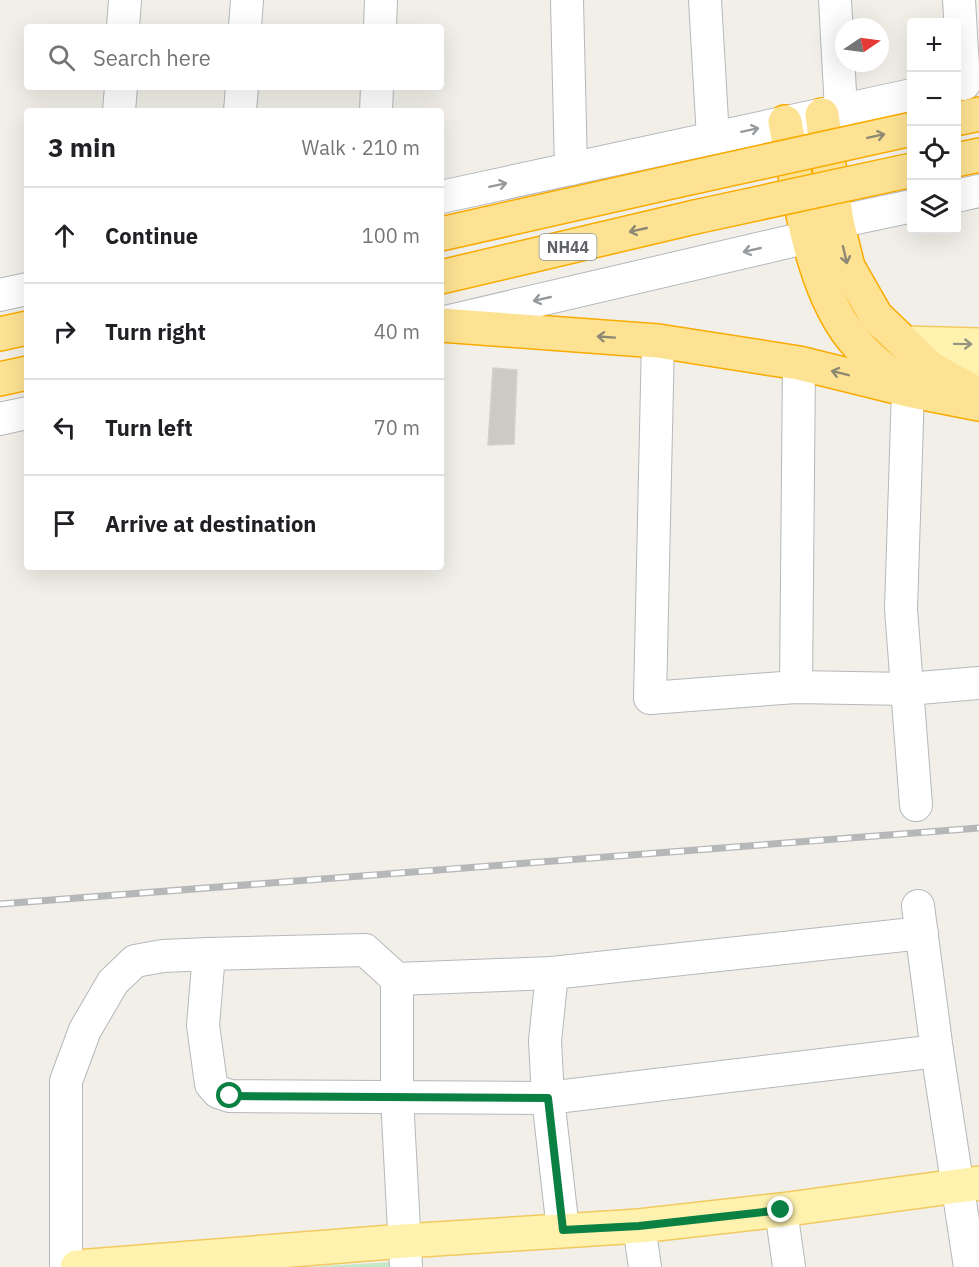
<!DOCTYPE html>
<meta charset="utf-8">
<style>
body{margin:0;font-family:"IBM Plex Sans",sans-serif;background:#f2f2f2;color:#202124}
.controls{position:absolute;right:18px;top:18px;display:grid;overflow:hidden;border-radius:6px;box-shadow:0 6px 24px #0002}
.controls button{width:54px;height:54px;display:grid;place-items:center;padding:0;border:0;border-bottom:2px solid #e0e0e0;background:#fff;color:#202124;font:30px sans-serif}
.compass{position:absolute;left:835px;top:18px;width:54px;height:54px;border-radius:50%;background:#fff;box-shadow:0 6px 24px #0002;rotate:77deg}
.stop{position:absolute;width:18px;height:18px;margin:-14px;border:4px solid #0b8043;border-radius:50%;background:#fff}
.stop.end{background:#0b8043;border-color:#fff;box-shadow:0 2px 6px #0008}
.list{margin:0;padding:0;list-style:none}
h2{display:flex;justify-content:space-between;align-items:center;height:78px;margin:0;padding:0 24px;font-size:26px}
h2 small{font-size:20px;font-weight:400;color:#757577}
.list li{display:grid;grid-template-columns:39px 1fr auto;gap:18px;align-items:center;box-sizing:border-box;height:96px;padding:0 24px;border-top:2px solid #e0e0e0}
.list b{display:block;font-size:22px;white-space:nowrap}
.list em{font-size:20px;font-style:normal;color:#757577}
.icon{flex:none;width:33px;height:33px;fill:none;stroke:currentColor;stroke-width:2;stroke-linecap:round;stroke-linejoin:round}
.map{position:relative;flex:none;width:979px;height:1267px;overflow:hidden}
.search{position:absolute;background:#fff;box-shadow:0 6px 24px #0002;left:24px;top:24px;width:420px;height:66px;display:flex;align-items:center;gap:15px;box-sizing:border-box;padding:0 21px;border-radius:6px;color:#757577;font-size:22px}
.panel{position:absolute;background:#fff;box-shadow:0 6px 24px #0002;left:24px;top:108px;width:420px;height:462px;border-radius:6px}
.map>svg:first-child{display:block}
.green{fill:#c5e8c5}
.building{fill:#cccac5;stroke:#d6d1c6;stroke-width:1.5}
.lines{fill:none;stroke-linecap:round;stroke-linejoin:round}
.minor-casing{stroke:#b5b8bc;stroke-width:34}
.major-casing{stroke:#f2c960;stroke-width:36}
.highway-casing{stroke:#f9ab00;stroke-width:36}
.minor{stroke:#fff;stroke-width:32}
.major{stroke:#fff2af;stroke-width:33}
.highway{stroke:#fde293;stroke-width:33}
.rail-casing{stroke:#b6b7b8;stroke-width:7}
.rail{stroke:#fff;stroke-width:4.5;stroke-dasharray:14;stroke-linecap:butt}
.highway-bridge-casing{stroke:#f9ab00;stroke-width:36;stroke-linecap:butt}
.highway-bridge{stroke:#fde293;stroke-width:33}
.oneway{stroke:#979a9d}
.oneway2{stroke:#8e8975}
.oneway3{stroke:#979581}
.route{stroke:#0b8043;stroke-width:8}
.labels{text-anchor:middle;stroke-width:5;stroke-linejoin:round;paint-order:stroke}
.shield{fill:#fff;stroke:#8f9295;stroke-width:1.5}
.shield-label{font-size:16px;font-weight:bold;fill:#5f6368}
</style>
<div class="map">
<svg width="979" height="1267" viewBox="0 0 979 1267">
<rect width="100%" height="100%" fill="#f1efe8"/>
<polygon class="green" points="393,1262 393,1267 310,1267"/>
<polygon class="building" points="493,368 517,370 514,444 488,445"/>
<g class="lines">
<defs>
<g id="minor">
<polyline points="567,0 571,169"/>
<polyline points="705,0 713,138"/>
<polyline points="835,0 841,110"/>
<polyline points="959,0 964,84"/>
<polyline points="123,27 125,0"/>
<polyline points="245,27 247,0"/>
<polyline points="380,27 381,0"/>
<polyline points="119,111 121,87"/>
<polyline points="240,111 242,87"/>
<polyline points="376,111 377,87"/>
<polyline points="956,196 979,191"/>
<polyline points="441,197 912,95"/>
<polyline points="0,295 27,289"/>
<polyline points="445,322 809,237 837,222 912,206"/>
<polyline points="658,341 650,698 796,687 907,689 979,683"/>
<polyline points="908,390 901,609 916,805"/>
<polyline points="0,419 27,413"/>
<polyline points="796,687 799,363"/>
<polyline points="918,906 937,1051 970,1267"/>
<polyline points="552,973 397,979 365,950 209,954 203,1025 211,1084 218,1092 230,1096 548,1098 937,1051"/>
<polyline points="397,979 397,1098 406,1267"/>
<polyline points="781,1210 789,1267"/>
<polyline points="639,1226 645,1267"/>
<polyline points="563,1230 548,1098 545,1041 552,973 922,933"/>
<polyline points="66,1267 66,1081 85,1030 113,982 135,961 163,956 209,954"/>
</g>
<g id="major">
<polyline points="905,343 979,345"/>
<polyline points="930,368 979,371"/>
<polyline points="77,1267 404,1241 639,1226 781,1210 979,1183"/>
</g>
<g id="highway">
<polyline points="822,115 837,222 848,267 876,316 930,368 977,394"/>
<polyline points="956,119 979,114"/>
<path d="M 785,122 C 799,190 810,295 859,346 C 872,361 889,373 903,386"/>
<polyline points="956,160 979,155"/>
<polyline points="441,234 676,181"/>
<polyline points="441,277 695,217"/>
<polyline points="441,325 658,341 799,363 908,390 979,404"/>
<polyline points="0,334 27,328"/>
<polyline points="0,379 27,373"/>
</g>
</defs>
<use href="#minor" class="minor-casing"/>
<use href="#major" class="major-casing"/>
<use href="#highway" class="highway-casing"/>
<use href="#minor" class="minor"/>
<use href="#major" class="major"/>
<use href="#highway" class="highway"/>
<defs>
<polyline id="rail" points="0,904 979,828"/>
</defs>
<use href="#rail" class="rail-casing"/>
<use href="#rail" class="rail"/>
<defs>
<g id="highway-bridge">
<polyline points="676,181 912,129"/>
<polyline points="695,217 912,170"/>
</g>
</defs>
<use href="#highway-bridge" class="highway-bridge-casing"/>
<use href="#highway-bridge" class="highway-bridge"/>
</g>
<defs><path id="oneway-shaft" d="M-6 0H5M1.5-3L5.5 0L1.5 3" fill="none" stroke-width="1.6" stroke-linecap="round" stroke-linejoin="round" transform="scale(1.5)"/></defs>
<g class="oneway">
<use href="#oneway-shaft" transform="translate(750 130) rotate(-12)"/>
<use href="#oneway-shaft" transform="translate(498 185) rotate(-12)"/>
<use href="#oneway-shaft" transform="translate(752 250) rotate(167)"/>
<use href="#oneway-shaft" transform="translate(542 299) rotate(167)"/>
</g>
<g class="oneway2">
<use href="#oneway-shaft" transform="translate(876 136) rotate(-12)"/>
<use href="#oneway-shaft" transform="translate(638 230) rotate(167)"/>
<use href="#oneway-shaft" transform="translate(845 255) rotate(77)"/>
<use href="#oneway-shaft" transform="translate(606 337) rotate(-176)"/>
<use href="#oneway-shaft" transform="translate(840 373) rotate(-166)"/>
</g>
<use class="oneway3" href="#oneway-shaft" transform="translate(963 344) rotate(1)"/>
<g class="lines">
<polyline class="route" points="230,1096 548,1098 563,1230 639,1226 781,1210"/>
</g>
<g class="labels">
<rect class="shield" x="539.5" y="234" width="57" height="26" rx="4.5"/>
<g class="shield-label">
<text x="568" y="253">NH44</text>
</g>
</g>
</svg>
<div class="controls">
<button>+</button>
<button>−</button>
<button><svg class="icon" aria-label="locate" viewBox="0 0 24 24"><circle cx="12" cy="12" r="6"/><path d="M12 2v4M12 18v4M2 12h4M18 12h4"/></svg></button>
<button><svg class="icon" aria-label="layers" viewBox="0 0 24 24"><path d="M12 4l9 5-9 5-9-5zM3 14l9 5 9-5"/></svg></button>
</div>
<svg class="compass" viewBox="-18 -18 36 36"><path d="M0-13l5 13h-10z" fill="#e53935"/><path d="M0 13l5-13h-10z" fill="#757577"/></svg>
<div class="stop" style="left:230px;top:1096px"></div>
<div class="stop end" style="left:781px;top:1210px"></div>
<div class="search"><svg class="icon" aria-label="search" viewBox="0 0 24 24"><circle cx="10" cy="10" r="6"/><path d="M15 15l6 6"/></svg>Search here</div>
<section class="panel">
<h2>3 min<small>Walk · 210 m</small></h2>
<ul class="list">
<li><svg class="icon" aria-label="ahead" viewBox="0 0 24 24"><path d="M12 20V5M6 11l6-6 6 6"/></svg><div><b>Continue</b></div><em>100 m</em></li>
<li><svg class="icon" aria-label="right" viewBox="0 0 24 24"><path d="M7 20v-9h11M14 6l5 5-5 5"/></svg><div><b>Turn right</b></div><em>40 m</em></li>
<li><svg class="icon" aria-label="left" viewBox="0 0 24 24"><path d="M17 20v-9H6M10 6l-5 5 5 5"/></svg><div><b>Turn left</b></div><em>70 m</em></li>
<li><svg class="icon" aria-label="arrive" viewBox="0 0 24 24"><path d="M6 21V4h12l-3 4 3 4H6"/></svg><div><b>Arrive at destination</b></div></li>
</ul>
</section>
</div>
